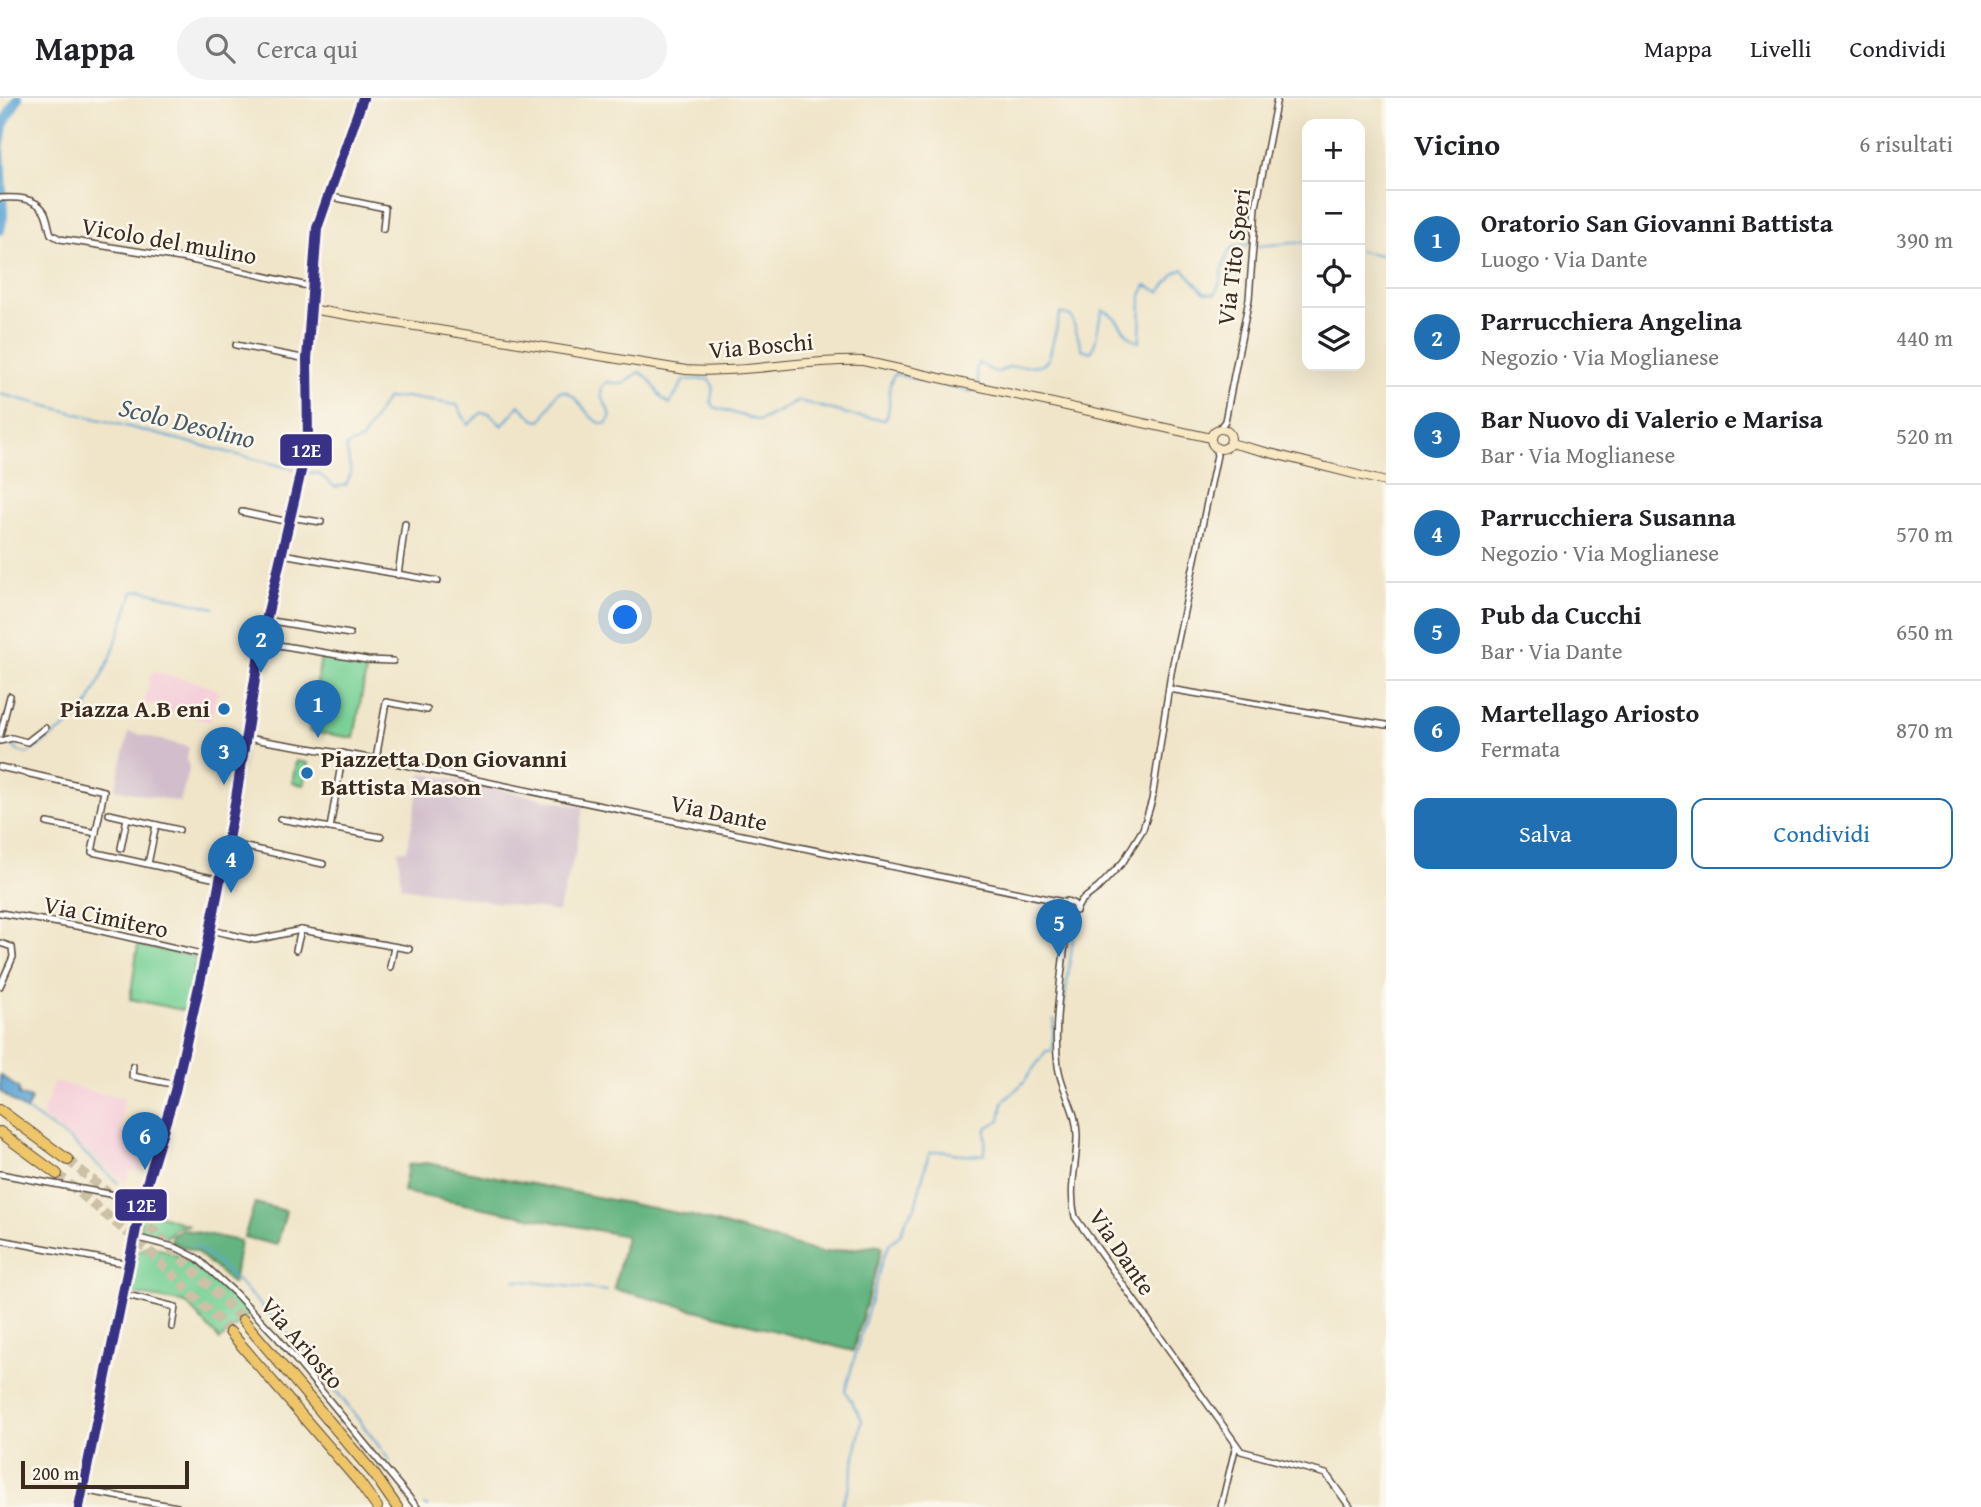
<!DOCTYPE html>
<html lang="it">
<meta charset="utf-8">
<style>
body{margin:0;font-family:"Gentium Book Plus",serif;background:#f2f2f2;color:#202124}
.controls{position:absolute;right:21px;top:21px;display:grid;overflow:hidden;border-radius:14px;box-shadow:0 7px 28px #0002}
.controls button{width:63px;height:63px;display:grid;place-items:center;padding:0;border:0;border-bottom:2px solid #e0e0e0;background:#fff;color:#202124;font:35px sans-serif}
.scale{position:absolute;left:21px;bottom:18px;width:168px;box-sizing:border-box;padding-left:7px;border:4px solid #3b2a1e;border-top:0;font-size:19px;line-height:24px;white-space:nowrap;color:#3b2a1e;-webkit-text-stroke:5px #fbf7ec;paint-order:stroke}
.you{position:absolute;left:626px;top:520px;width:24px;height:24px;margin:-18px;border:5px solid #fff;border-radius:50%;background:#1a73e8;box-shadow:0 0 0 10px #1a73e833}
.badge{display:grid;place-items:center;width:46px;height:46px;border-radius:50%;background:#1f6fb2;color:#fff;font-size:23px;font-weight:700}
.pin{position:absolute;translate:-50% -58px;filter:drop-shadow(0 2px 4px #0008)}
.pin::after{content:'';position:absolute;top:37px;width:24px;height:21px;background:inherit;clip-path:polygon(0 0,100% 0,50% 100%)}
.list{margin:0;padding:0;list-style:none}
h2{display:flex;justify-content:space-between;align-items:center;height:91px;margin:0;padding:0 28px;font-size:30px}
h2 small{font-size:23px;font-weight:400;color:#757577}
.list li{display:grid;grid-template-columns:46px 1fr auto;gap:21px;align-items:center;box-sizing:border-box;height:98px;padding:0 28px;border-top:2px solid #e0e0e0}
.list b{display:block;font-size:26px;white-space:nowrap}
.list p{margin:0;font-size:23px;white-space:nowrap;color:#757577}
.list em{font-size:23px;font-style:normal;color:#757577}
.actions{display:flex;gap:14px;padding:21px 28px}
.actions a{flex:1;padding:16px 0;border:2px solid #1f6fb2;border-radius:14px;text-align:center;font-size:24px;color:#1f6fb2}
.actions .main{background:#1f6fb2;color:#fff}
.icon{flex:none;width:38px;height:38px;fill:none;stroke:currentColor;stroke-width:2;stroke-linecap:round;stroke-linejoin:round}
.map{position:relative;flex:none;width:1386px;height:1409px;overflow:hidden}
header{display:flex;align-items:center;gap:42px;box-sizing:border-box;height:98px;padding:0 35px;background:#fff;border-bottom:2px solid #e0e0e0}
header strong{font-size:33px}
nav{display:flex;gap:38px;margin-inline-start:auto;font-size:24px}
.search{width:490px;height:63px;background:#f2f2f2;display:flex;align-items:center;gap:18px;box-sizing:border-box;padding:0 24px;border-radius:38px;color:#757577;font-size:26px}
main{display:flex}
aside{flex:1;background:#fff}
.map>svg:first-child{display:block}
.built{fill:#f5cfda}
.industrial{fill:#d1bdcb}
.green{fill:#7ad298;stroke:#5a7e5b;stroke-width:2}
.forest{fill:#63b480;stroke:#4f6f4f;stroke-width:2}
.water{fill:#5da5d4;stroke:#4c6879;stroke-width:2}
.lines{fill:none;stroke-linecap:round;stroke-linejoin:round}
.stream{stroke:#5da5d4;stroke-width:2}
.river{stroke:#5da5d4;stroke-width:10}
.highway-tunnel{stroke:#ccc0a7;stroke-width:10;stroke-dasharray:10 5;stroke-linecap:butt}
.street-casing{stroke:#564638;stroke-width:8}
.secondary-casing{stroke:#564638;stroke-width:10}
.highway-casing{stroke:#564638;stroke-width:12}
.street{stroke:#fff;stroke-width:5}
.secondary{stroke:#f8e8c3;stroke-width:8}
.highway{stroke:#eec569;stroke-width:10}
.bus-1-casing{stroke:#fbf7ec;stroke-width:16}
.bus-1{stroke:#393185;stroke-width:10}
.poi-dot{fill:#1f6fb2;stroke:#fbf7ec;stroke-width:2.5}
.labels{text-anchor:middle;stroke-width:5;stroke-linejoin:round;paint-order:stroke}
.street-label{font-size:24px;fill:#3b2a1e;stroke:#fbf7ec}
.poi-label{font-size:24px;font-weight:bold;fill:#3b2a1e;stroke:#fbf7ec;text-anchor:end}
.water-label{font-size:26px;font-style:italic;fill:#495b67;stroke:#fbf7ec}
.line-badge{stroke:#fbf7ec;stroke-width:2.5}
.badge-label{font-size:19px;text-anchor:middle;font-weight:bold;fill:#fff}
</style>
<header>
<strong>Mappa</strong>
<div class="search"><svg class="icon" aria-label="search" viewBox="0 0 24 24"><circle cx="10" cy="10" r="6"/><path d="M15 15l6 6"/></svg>Cerca qui</div>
<nav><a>Mappa</a><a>Livelli</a><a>Condividi</a></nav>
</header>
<main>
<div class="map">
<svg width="1386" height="1409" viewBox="0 0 1386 1409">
<rect width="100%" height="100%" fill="#fbf7ec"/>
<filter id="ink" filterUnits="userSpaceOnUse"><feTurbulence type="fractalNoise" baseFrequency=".0143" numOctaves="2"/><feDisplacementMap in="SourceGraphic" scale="14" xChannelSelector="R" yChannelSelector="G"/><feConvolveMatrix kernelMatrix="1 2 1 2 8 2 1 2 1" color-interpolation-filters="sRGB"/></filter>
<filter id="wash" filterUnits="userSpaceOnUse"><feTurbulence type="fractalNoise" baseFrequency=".00686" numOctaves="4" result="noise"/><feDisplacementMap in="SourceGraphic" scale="28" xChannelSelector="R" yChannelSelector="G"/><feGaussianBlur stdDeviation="1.57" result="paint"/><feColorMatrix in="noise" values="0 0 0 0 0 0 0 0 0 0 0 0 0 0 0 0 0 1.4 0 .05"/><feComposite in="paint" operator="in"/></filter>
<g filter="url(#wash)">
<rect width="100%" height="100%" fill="#f0e5c9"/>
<g class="built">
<polygon points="152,574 193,583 218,592 210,624 144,605"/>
<polygon points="54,984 124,1001 120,1031 153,1037 140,1073 131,1072 126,1085 42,1018"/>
</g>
<g class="industrial">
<polygon points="129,634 189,649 187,660 189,672 180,704 115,691"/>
<polygon points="422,675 583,709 576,752 558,814 401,789 398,752 407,752"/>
</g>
<g class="green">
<polygon points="321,559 367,567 354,640 309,633"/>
<polygon points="296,663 308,665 304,687 292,685"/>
<polygon points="138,847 196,859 187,913 130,901"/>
<polygon points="145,1106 164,1119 189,1127 177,1129 162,1143 144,1137 140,1127"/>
<path d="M 148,1148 C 193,1157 218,1184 250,1216 L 220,1242 L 186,1205 L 127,1195 L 135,1156 Z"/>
</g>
<g class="forest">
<polygon points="427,1065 692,1118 821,1155 880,1147 882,1150 853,1253 614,1191 626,1138 403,1094 408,1067"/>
<polygon points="255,1105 286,1113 277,1147 244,1139"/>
<polygon points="181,1131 240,1143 233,1186 197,1154 171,1144 172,1138"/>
</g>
<polygon class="water" points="0,977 19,991 19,997 31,1001 26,1013 0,993"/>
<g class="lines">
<g class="stream">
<polyline points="0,89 2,88"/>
<polyline points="0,94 2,91"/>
<polyline points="1256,148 1307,144"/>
<polyline points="1360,153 1386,158"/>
<path d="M 979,287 L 976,271 L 979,265 L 996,275 L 1009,269 L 1043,267 L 1049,260 L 1060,215 L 1071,218 L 1082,251 L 1091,254 C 1099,242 1096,225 1103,212 C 1120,217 1122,239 1140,244 L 1141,197 L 1146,187 L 1160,194 L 1174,176 L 1183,171 L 1204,194 L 1215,196 C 1227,177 1218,142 1251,147"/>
<polyline points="0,296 297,372"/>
<path d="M 303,373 L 319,376 L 335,389 L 346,387 L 351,375 L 346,348 L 362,342 L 386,301 L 405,299 L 457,307 L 468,327 L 481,315 L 489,315 L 502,328 L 519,307 L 535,322 L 541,323 L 558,294 L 564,293 C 582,299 587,325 606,326 L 611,318 L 601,297 L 602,288 L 607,284 L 624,286 L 639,274 C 656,281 655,299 670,306 L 684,282 L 709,281 L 713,288 L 711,303 L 714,309 L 759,323 L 799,303 L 855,318 L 885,322 C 894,308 884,288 895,276 L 969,294 L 977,292"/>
<polyline points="0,650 8,644 18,653 27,656 73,624 87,609 111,559 133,494 142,492 214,510"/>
<polyline points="1063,914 1076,820 1094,800"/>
<polyline points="26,1012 70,1042 118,1085"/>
<polyline points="146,1104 150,1107"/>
<path d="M 194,1147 C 220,1164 241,1186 262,1209 C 309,1257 350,1309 390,1363"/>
<polyline points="515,1182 607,1193"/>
<polyline points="425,1407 428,1409"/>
<path d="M 840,1409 L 849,1390 L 862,1321 L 845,1293 L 883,1160 L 890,1145 L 900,1137 L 907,1120 L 915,1109 L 929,1055 C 947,1049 965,1062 985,1056 L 986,1030 L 1000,1022 L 1003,1004 L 1023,985 L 1046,953 L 1052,953 L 1054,921"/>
</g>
<g class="river">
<polyline points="0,46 3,27 18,0"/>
<polyline points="0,53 3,118 0,132"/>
</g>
</g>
</g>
<g filter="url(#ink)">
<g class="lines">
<g class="highway-tunnel">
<polyline points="68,1062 154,1133 243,1222"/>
<polyline points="57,1076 145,1149 230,1234"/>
</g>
<defs>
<g id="street">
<polyline points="327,98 385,110 383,131"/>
<path d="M 0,100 C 15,99 35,99 44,113 C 48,120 48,128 51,136 L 60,141 L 187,161 L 312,189"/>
<polyline points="236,247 307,261"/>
<polyline points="1219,331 1225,323 1249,201 1256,109 1277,0"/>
<polyline points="242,414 289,424"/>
<polyline points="290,419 321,424"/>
<polyline points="282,456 438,483"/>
<polyline points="398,477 405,426"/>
<polyline points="266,522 350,536"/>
<polyline points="261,544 367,562 393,563"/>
<polyline points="1169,591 1386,627"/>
<polyline points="0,637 10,598"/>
<polyline points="246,640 376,661 1063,804"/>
<polyline points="0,643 12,640 27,644 45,630"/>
<polyline points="376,661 386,604 427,612"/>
<polyline points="0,669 104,693 92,754 221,782"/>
<polyline points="109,716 179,732"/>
<polyline points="280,721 381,739"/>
<polyline points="47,725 96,735"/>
<polyline points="330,730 343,655"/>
<polyline points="228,745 323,766"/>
<polyline points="121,750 127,720"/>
<polyline points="148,766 156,727"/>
<polyline points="1054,803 1062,815 1068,818"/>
<polyline points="1076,812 1081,803 1098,790 1123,764 1143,731 1152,702 1171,575 1217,357 1215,349"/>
<polyline points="1061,813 1067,803 1074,806 1076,813"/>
<polyline points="0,815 88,830 206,857"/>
<path d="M 1068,818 C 1064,865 1052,922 1058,968 C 1061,992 1078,1014 1077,1039 C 1077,1067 1068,1091 1075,1119 L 1241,1353 L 1326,1376 L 1350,1409"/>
<polyline points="211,832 255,842 301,832 409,851"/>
<polyline points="0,845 12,849 13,859 0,888"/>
<polyline points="296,852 301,832"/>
<polyline points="390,869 394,849"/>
<polyline points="133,968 132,978 177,987"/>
<polyline points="0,1076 142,1102"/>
<polyline points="135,1139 177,1150 197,1160 235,1195 277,1239 417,1409"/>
<polyline points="0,1142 129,1166"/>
<polyline points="123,1196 175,1209 172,1229"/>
<polyline points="82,1392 177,1409"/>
<polyline points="1221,1409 1236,1347"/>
</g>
<g id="secondary">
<path d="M 310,211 L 686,272 C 745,276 804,261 863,263 L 1211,340"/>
<circle cx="1221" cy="341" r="10"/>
<polyline points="1230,345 1386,384"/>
<polyline points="79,1409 142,1102 175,993 202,875 236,700 261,544 308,343 310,318 307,261 317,130 363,0"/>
</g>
<g id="highway">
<polyline points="0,1012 68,1062"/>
<polyline points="0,1034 57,1076"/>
<polyline points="243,1222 374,1376 397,1409"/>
<polyline points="230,1234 359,1384 377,1409"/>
</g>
</defs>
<use href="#street" class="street-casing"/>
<use href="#secondary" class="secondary-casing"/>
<use href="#highway" class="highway-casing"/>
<use href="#street" class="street"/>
<use href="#secondary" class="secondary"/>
<use href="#highway" class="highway"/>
<defs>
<polyline id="bus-1" points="79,1409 142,1102 175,993 202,875 236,700 261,544 308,343 307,261 317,130 363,0"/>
</defs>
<use href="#bus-1" class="bus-1-casing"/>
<use href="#bus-1" class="bus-1"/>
</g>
</g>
<g class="poi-dot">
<circle cx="224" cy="611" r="7"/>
<circle cx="307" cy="675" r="7"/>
</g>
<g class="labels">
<g class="street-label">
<text transform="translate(169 143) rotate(10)" y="8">Vicolo del mulino</text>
<text transform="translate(1234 159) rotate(-83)" y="8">Via Tito Speri</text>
<text transform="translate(761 248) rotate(-5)" y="8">Via Boschi</text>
<text transform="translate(719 715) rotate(12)" y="8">Via Dante</text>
<text transform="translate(106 819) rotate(12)" y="8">Via Cimitero</text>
<text transform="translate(1122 1154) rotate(56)" y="8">Via Dante</text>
<text transform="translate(302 1245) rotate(49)" y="8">Via Ariosto</text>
</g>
<g class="poi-label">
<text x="210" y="619">Piazza A.B eni</text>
<text x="321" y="669" text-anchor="start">Piazzetta Don Giovanni<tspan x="321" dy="28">Battista Mason</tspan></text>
</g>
<g class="water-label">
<text transform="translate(187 325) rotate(14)" y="9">Scolo Desolino</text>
</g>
</g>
<g class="line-badge">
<rect x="279" y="335" width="54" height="34" rx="7" fill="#393185"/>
<rect x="114" y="1090" width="54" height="34" rx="7" fill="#393185"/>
</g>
<g class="badge-label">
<text x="306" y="359">12E</text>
<text x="141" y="1114">12E</text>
</g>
</svg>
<div class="controls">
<button>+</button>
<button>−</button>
<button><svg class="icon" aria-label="locate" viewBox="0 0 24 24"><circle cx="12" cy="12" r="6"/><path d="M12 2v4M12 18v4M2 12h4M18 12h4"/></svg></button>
<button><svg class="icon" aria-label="layers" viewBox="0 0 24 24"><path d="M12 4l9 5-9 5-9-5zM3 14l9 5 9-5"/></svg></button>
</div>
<div class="scale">200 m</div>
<div class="you"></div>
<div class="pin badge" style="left:318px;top:640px">1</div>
<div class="pin badge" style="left:261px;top:575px">2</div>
<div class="pin badge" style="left:224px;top:687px">3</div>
<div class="pin badge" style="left:231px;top:795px">4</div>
<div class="pin badge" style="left:1059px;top:859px">5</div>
<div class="pin badge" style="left:145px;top:1072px">6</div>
</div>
<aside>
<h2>Vicino<small>6 risultati</small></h2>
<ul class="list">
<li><span class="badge">1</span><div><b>Oratorio San Giovanni Battista</b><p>Luogo · Via Dante</p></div><em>390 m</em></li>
<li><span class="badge">2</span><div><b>Parrucchiera Angelina</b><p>Negozio · Via Moglianese</p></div><em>440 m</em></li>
<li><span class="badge">3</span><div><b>Bar Nuovo di Valerio e Marisa</b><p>Bar · Via Moglianese</p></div><em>520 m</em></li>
<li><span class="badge">4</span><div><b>Parrucchiera Susanna</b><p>Negozio · Via Moglianese</p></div><em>570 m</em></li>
<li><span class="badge">5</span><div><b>Pub da Cucchi</b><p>Bar · Via Dante</p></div><em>650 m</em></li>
<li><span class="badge">6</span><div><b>Martellago Ariosto</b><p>Fermata</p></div><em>870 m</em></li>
</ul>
<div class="actions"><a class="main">Salva</a><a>Condividi</a></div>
</aside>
</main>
